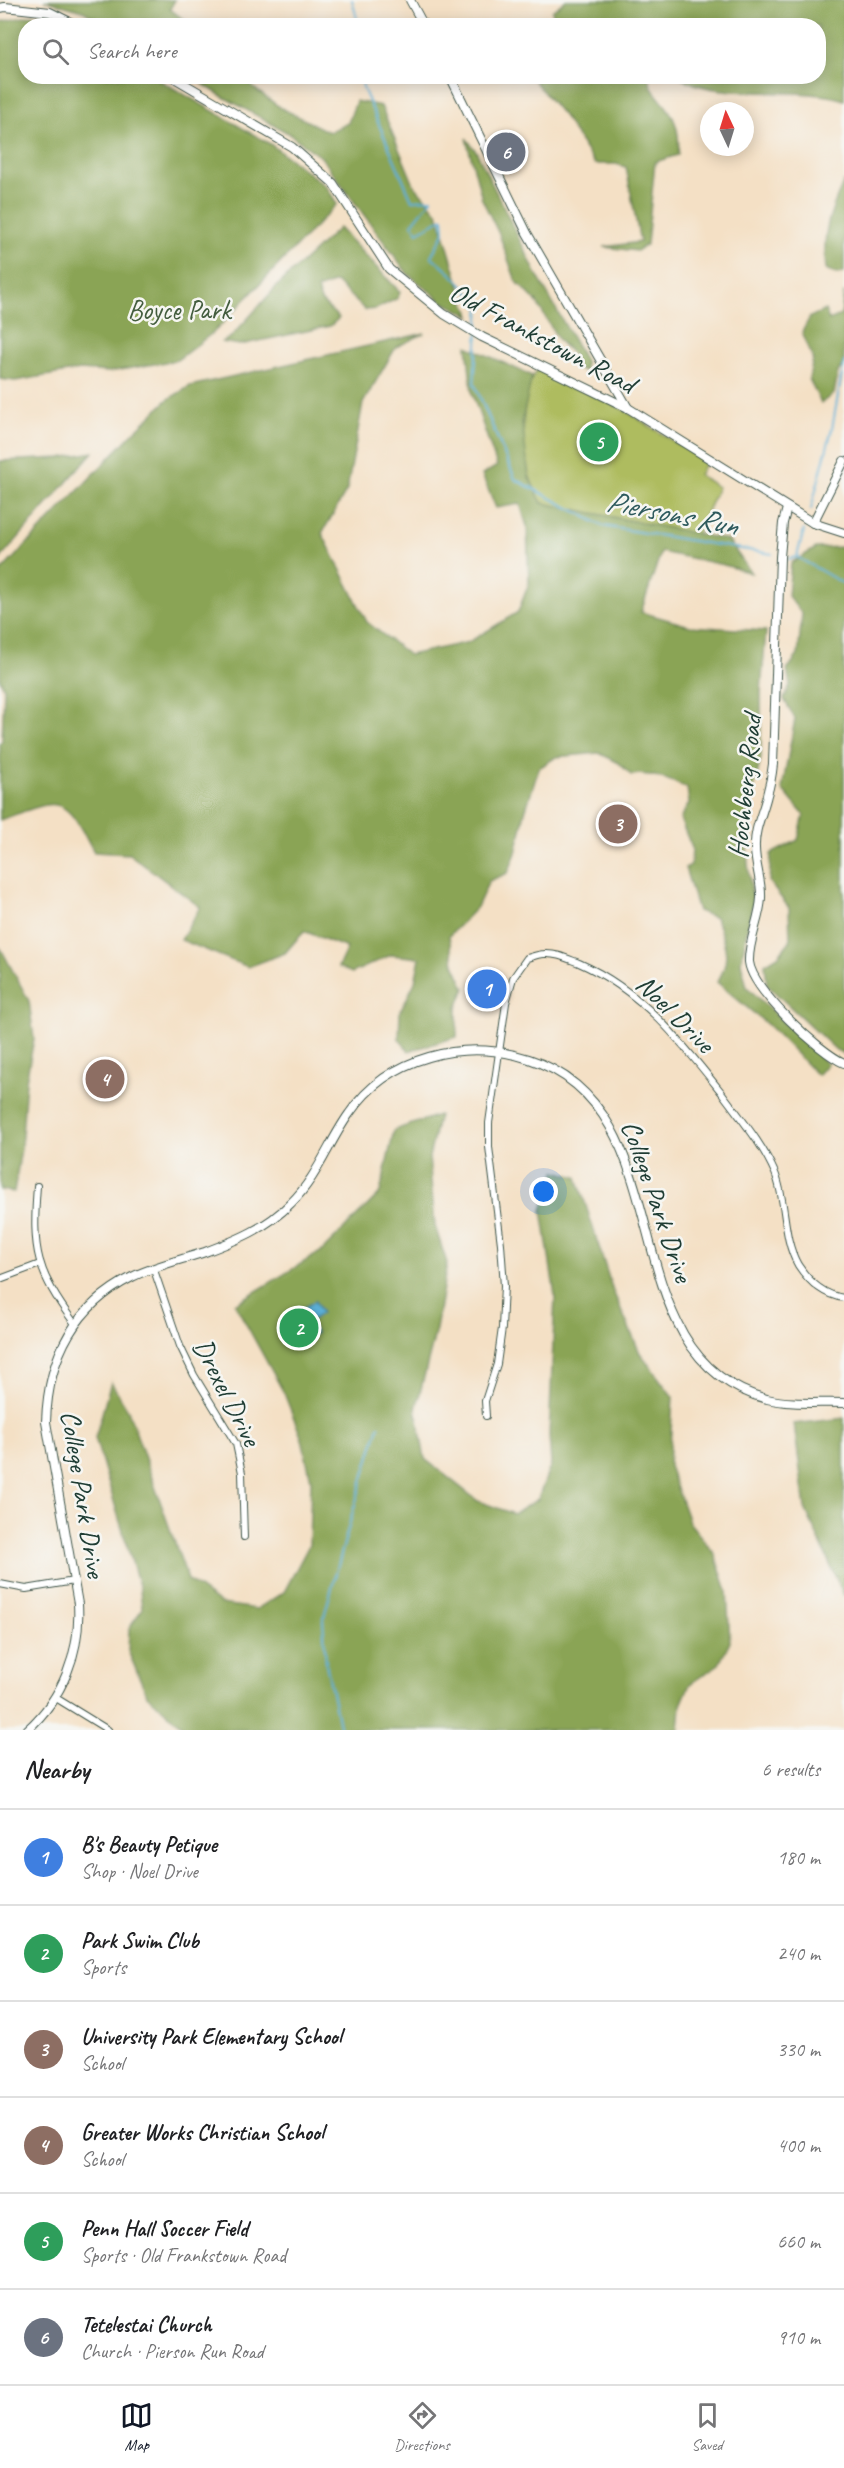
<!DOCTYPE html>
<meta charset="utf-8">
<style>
body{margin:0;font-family:Caveat,sans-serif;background:#f6f6f6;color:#202124}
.compass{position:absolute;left:700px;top:102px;width:54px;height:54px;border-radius:50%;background:#fff;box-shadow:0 3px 15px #0003;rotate:356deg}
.you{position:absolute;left:544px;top:1192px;width:21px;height:21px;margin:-15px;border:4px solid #fff;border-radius:50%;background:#1a73e8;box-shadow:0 0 0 9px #1a73e833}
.badge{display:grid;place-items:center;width:39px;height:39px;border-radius:50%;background:#111827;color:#fff;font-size:20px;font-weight:700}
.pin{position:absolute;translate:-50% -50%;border:3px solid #fff;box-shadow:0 2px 6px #0006}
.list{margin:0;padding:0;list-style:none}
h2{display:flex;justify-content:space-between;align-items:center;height:78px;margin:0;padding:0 24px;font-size:26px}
h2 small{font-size:20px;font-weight:400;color:#757577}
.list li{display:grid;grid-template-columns:39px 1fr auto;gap:18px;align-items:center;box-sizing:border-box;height:96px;padding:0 24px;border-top:2px solid #e0e0e0}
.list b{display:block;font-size:22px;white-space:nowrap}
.list p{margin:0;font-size:20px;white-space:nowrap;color:#757577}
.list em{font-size:20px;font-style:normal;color:#757577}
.icon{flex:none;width:33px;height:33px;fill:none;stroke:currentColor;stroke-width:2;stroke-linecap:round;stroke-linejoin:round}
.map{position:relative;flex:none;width:844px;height:1730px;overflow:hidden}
.search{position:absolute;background:#fff;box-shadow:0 3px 15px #0003;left:18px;right:18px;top:18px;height:66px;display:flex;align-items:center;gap:15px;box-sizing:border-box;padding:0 21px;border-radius:24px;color:#757577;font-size:22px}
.sheet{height:654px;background:#fff}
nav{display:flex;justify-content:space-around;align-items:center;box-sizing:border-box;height:84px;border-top:2px solid #e0e0e0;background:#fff;font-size:16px;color:#757577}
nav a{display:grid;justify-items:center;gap:3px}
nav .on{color:#111827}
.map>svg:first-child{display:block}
.green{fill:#aebc5e;stroke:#667c49;stroke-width:1.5}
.forest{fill:#8aa455;stroke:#547044;stroke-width:1.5}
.water{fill:#5cb0d8;stroke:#3e7686;stroke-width:1.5}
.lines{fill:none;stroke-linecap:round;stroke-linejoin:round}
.stream{stroke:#5cb0d8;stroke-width:2}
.minor-casing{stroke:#3f554a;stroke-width:8}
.tertiary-casing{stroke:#3f554a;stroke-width:10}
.minor{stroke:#fff;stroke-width:6}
.tertiary{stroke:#fff;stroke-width:8}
.labels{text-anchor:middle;stroke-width:5;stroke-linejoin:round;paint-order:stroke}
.park-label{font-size:28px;fill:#435d3e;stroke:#f6f6f2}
.street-label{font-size:28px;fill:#1f3d34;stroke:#f6f6f2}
.water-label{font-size:30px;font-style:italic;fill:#2e5a5d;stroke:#f6f6f2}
</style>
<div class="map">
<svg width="844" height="1730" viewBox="0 0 844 1730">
<rect width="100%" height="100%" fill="#f6f6f2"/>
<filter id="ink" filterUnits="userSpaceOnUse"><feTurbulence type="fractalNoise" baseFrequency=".0167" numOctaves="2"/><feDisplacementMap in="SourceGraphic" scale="12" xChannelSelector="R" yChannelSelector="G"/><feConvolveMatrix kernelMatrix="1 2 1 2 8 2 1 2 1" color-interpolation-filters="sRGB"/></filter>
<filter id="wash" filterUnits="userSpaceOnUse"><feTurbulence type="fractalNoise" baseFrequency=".008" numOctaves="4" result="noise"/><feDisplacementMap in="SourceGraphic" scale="24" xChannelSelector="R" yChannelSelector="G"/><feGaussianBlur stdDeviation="1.35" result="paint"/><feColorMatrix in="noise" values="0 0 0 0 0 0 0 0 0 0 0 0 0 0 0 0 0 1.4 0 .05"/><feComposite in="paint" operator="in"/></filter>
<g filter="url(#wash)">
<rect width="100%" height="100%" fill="#f4e0c5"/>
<path class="green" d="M 539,368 L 626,411 L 706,462 L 699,475 L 718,487 L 697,534 L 542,503 C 538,495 532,486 530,477 C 521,451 519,388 539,368 Z"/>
<g class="forest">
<polygon points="44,0 175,0 170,9 187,22 202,25 106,25 83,11"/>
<path d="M 566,0 L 844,0 L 844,100 C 800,85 718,102 680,77 L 818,76 L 818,26 L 556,25 L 552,11 Z"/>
<polygon points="33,15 62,25 26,26 26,76 154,77 270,144 326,186 337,204 215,331 177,360 109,372 80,370 15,381 0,379 0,22"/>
<polygon points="192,77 257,77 251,86 281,108 329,132 348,123 356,101 381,106 414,185 438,213 464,301 471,316 443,302 407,273 321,157 288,133 220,95"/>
<path d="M 531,77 L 649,77 C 650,91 660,97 668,109 C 678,123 680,138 678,155 L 655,162 L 647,244 L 637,251 L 604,247 L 640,242 L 626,167 L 616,164 L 595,164 L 564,117 Z"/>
<polygon points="466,138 476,151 536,273 585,361 585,371 577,369 573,355 559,341 536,301 516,281 499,234 482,199"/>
<path d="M 844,181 L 844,273 L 836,274 L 826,269 C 822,233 829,214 844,181 Z"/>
<polygon points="339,228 400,292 398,298 376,309 365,310 336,282 317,289 321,301 339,318 330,326 240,345 222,342 231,337 278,285"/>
<polygon points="844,292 844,364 838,372 834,394 821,403 809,379 813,359 802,332 810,317 825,310 829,320 841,315"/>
<path d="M 425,333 L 396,347 L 363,403 L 347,490 L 322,533 L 367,622 L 409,655 L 469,642 L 518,612 L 529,583 L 527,526 L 520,504 L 496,508 L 482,475 L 497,466 L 472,393 L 467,346 L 532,376 L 522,421 L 529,477 L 542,503 L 728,540 L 751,573 L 724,565 L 661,552 L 641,612 L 690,626 L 766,631 L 761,691 L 761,758 L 746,823 L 748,864 L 753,901 L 741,962 L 747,987 L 827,1064 L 817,1075 L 769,1026 L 717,982 C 733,958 724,943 716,918 L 698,911 L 685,868 L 691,865 L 692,848 L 680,819 L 689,803 L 687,788 C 669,780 652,772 631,775 L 619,763 L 599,753 L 556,757 L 539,768 L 525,812 L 516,853 L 508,873 L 489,881 L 477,907 L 449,936 L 454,964 L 465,988 L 457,1008 L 457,1037 L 409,1051 L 399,1039 L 400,1012 L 415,982 L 420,958 L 391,955 L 352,973 L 338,967 L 347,948 L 304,931 L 285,953 L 248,967 L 181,940 L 200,907 L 129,854 L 94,852 C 62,791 60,799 0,820 L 0,744 L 2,740 L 4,689 L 0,679 L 0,569 L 2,570 L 132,434 L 167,400 L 190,386 Z"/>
<polygon points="93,452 0,559 0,461 60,458"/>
<polygon points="844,547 844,1054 836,1050 767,985 765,964 778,956 790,941 789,908 769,882 771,854 798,840 804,815 782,789 795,719 784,699 790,685 787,670 798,655 802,614 788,596 791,563 816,548"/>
<polygon points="0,947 29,1001 34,1039 26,1081 21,1149 14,1192 0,1190"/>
<polygon points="439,1115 429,1157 435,1226 447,1263 436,1329 416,1409 425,1459 478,1501 514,1514 538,1499 551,1464 549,1436 555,1296 542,1210 556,1171 577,1177 613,1291 640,1353 673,1397 669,1466 689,1522 715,1554 727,1591 730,1642 719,1664 690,1684 681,1705 679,1730 187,1730 147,1695 128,1651 129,1629 142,1609 140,1589 95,1438 111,1382 128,1410 188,1580 221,1604 257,1609 284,1592 309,1545 311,1480 302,1439 284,1393 235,1304 322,1251 380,1193 394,1130"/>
<polygon points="844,1418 844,1596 805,1508 794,1424"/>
</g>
<polygon class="water" points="315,1301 322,1313 309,1322 316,1333 305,1339 290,1316"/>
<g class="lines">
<g class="stream">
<polyline points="352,0 359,26"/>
<polyline points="362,76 363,88 412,200 432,199 412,224 418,232 443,218 444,233 431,256 457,279 480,306 474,383 515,479 603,526 772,554"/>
<polyline points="811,509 832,429 844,362"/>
<polyline points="797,556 804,530"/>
<polyline points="788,559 797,557 844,584"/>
<polyline points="340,1730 326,1663 323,1620 353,1511 379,1426"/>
</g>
</g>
</g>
<g filter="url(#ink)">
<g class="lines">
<defs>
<g id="minor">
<path d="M 37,1186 C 32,1251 36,1271 75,1324"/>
<polyline points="154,1270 180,1346 194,1375 236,1444 242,1473 244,1537"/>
<polyline points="0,1279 40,1264"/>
<path d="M 486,1416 L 485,1401 L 497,1364 L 502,1328 L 504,1286 L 501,1244 L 489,1147 L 489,1123 L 506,1003 L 513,978 L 527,958 C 532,957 538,954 544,954 C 557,953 568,959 579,963 C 641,990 681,1041 722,1093 C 741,1119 762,1143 775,1173 C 787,1202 782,1237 798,1265 C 809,1282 823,1295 844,1298"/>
<polyline points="0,1584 26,1589 74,1581"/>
<polyline points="56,1698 108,1730"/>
</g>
<g id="tertiary">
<polyline points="410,0 424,26"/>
<polyline points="0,8 5,7 50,12 78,26"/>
<polyline points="171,76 292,147 333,183 389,269 444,314 482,337 628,408 813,523 844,533"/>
<polyline points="450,76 527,233 628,408"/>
<path d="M 787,508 L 783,523 L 780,557 L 773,764 C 772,774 770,785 767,795 C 763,813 754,829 755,848 C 755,865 762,882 761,898 C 760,919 748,941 749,962 C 752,990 819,1052 844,1063"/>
<polyline points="813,523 844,461"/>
<path d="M 27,1730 C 63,1698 81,1651 78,1604 L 46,1422 C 48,1358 73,1307 132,1277 C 154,1266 181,1260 205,1252 C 237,1240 267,1228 291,1203 C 317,1178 329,1142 349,1114 C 388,1056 464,1038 529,1059 C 689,1111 605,1356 767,1399 C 792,1405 819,1402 844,1403"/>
</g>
</defs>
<use href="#minor" class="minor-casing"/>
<use href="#tertiary" class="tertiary-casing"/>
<use href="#minor" class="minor"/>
<use href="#tertiary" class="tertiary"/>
</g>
</g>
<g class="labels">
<g class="park-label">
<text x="179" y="319">Boyce Park</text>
</g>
<g class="street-label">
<text transform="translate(543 337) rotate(28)" y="10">Old Frankstown Road</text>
<text transform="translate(744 786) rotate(-84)" y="10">Hochberg Road</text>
<text transform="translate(676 1013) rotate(45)" y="10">Noel Drive</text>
<text transform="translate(658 1201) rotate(71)" y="10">College Park Drive</text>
<text transform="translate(228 1392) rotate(63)" y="10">Drexel Drive</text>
<text transform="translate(84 1494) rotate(81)" y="10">College Park Drive</text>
</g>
<g class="water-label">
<text transform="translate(672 513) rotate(11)" y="10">Piersons Run</text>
</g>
</g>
</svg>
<svg class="compass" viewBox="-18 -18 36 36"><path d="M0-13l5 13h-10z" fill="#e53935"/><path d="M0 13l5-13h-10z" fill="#757577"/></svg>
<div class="you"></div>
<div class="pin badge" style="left:487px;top:989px;background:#3f7fe0">1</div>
<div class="pin badge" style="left:299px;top:1328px;background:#2e9e5b">2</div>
<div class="pin badge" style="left:618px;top:824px;background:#8d6e63">3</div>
<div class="pin badge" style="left:105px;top:1079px;background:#8d6e63">4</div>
<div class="pin badge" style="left:599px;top:442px;background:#2e9e5b">5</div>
<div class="pin badge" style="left:506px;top:152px;background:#6b7280">6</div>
<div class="search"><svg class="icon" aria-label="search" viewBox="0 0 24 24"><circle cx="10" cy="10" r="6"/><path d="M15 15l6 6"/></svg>Search here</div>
</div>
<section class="sheet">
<h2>Nearby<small>6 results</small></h2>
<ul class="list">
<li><span class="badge" style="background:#3f7fe0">1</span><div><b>B's Beauty Petique</b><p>Shop · Noel Drive</p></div><em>180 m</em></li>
<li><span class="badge" style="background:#2e9e5b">2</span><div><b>Park Swim Club</b><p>Sports</p></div><em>240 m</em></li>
<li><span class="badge" style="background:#8d6e63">3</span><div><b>University Park Elementary School</b><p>School</p></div><em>330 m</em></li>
<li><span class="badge" style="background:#8d6e63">4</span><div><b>Greater Works Christian School</b><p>School</p></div><em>400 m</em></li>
<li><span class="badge" style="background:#2e9e5b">5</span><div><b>Penn Hall Soccer Field</b><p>Sports · Old Frankstown Road</p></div><em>660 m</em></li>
<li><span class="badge" style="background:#6b7280">6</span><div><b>Tetelestai Church</b><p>Church · Pierson Run Road</p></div><em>910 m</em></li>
</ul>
</section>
<nav>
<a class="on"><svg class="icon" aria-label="map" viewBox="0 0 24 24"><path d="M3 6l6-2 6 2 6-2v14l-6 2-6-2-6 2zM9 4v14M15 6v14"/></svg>Map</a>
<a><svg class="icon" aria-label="directions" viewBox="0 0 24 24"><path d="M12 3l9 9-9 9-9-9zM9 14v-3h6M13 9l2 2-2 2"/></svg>Directions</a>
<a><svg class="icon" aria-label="saved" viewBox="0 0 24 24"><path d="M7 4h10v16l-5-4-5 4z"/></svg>Saved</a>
</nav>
